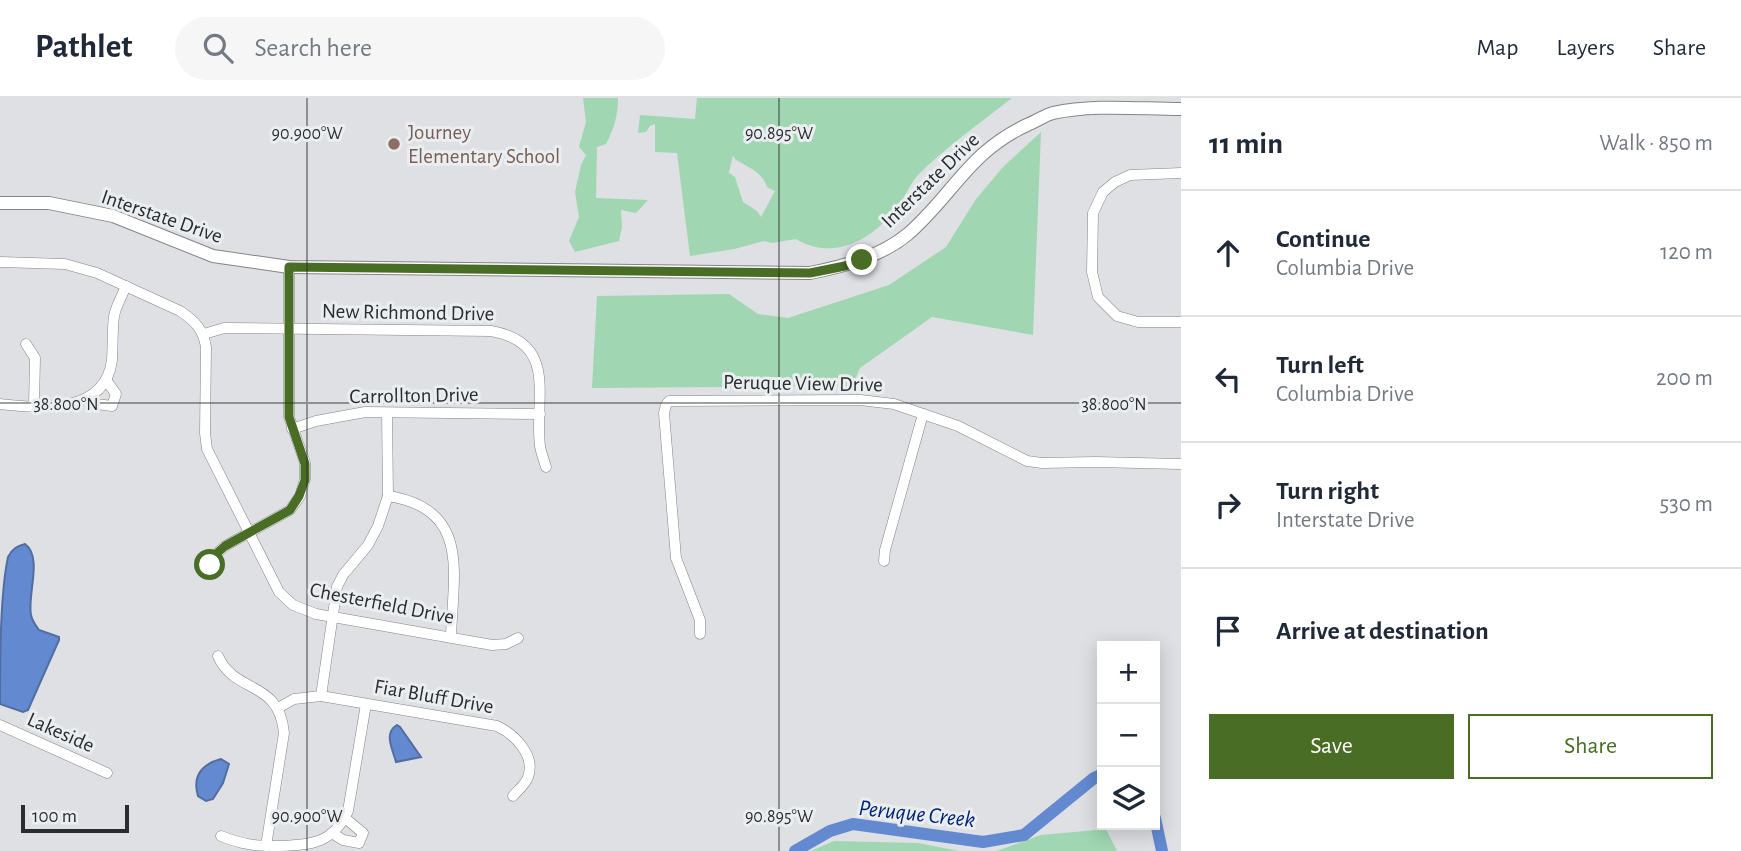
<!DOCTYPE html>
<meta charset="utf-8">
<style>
body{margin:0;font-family:"Alegreya Sans",sans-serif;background:#f6f6f7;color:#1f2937}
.controls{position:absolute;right:21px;bottom:21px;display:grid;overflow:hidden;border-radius:0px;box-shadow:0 4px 18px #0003}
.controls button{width:63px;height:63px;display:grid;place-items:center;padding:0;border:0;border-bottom:2px solid #e0e1e3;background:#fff;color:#1f2937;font:35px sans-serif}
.scale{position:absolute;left:21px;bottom:18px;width:108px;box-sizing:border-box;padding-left:7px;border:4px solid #2b2c2e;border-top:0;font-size:19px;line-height:24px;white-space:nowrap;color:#2b2c2e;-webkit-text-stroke:5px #ebeef1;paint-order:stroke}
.stop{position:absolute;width:21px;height:21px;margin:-16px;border:5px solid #496d25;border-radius:50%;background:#fff}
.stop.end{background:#496d25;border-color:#fff;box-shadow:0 2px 7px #0008}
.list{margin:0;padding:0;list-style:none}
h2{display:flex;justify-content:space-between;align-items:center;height:91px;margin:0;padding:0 28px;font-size:30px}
h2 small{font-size:23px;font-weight:400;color:#747a83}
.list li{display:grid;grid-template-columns:46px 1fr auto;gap:21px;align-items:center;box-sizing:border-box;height:126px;padding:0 28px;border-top:2px solid #e0e1e3}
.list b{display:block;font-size:26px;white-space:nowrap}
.list p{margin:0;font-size:23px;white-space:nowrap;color:#747a83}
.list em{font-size:23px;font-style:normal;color:#747a83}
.actions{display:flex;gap:14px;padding:21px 28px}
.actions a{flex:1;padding:16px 0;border:2px solid #496d25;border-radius:0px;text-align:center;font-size:24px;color:#496d25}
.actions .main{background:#496d25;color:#fff}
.icon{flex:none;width:38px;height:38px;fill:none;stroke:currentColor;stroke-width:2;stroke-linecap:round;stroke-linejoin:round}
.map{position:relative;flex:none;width:1181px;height:753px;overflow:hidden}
header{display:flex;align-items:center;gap:42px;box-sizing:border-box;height:98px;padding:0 35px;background:#fff;border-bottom:2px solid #e0e1e3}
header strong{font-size:33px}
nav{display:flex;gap:38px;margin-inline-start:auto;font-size:24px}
.search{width:490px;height:63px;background:#f6f6f7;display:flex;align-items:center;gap:18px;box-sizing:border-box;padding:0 24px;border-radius:38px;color:#747a83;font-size:26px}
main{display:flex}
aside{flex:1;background:#fff}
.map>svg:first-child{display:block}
.green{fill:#a0d6b1;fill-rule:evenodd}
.water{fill:#6389d0;stroke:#526d9f;stroke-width:2}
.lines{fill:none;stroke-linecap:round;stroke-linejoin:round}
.river{stroke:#6389d0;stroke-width:12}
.minor-casing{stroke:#828487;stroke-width:11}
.major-casing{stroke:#828487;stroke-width:14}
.minor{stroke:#fff;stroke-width:10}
.major{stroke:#fff;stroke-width:12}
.route{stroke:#496d25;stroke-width:9}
.ticks{fill:none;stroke:#2b2c2e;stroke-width:2;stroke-opacity:0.45}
.education-dot{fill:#8d6e63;stroke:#ebeef1;stroke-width:2.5}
.labels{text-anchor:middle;stroke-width:6;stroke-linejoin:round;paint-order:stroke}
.education-label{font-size:21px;fill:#785e54;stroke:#ebeef1;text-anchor:start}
.street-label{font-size:21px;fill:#2b2c2e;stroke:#ebeef1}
.water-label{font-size:23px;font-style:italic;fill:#002476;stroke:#ebeef1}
.ticks-label{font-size:18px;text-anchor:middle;fill:#2b2c2e;stroke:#ebeef1;stroke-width:6;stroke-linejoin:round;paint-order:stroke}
</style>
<header>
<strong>Pathlet</strong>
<div class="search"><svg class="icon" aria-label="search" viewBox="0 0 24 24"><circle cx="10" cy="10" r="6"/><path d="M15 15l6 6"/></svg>Search here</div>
<nav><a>Map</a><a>Layers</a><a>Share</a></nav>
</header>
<main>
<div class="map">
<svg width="1181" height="753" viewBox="0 0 1181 753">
<rect width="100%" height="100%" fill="#dee0e4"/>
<g class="green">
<path d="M 583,0 L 618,0 C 618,18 614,30 606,46 L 597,49 L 596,100 L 648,102 L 636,115 L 621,112 L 622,129 L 619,143 L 575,154 L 569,143 L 579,119 L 575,94 L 581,67 L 586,57 L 579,49 L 586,24 Z"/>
<path d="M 697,0 L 1012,0 C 980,25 946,49 917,78 C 910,86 906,97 900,105 C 877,139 835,165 796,141 L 772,145 L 764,143 L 734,151 L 690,158 L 677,55 L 655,54 L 655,26 L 650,28 L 646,34 L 638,35 L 640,17 L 695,21 ZM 733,57 L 735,61 C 748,70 762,73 767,89 L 775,93 L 761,119 L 757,113 L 743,104 L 735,79 L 729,75 Z"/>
<polygon points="1041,34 1033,237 932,219 860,270 852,288 592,290 597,198 729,196 758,216 788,220 889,187 946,149 976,101 1004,68"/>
<polygon points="1106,731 1117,753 997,753 1041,737"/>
<polygon points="834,743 918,745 959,753 811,753"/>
</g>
<g class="water">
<path d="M 25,446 C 43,459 27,497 31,517 C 32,522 36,528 39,532 L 59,539 L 59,542 L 28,612 L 23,614 L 0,606 C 0,564 0,497 8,459 C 12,451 17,448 25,446 Z"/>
<path d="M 397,627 L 400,629 L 421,659 L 396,664 C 393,652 383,635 397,627 Z"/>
<path d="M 221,661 L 229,666 L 223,685 L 213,701 L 206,703 L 198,698 C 192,678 202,666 221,661 Z"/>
</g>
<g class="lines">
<g class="river">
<polyline points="1155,720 1162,753"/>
<polyline points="795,753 830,733 853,726 983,744 1024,737 1094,680 1102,676"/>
</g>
<defs>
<g id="minor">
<polyline points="1181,75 1130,77 1115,84 1103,94 1093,115 1092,174 1098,199 1117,218 1138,224 1181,224"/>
<path d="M 0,164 L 65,166 L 97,175 L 180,213 C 195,223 203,231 206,249 L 205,335 L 207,351 L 279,494 L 293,507 L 316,516 L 492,547 L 506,546 L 518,540"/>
<path d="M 204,236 L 224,230 L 491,233 C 559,245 534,300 540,348 C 541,355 544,362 546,369"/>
<polyline points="26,246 35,260 34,308"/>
<polyline points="88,301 96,306 112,308 116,296 106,282"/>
<path d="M 0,306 C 41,310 105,317 112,262 C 113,248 112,233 114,218 C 116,208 122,198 126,188"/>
<polyline points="292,331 316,323 365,314 540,316"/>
<path d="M 388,398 C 471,411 453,475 451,539"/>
<polyline points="884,463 885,452 923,316"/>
<polyline points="210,467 216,456 225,448 290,412 300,398 305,381 305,365 289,319 289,169"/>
<polyline points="700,536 700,522 676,460 664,315 666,307 669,303 860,302 894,306 958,328 1027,363 1042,365 1095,364 1181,366"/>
<path d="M 218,558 C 235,597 279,581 284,635 L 266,748"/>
<polyline points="321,598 337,489 343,477 368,447 378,428 388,398 387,315"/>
<path d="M 278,610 L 294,601 L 321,598 L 497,628 C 514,636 536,657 528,679 C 526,686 518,692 513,698"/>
<polyline points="0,627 107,675"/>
<polyline points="332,735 343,742 359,745 363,735 345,720"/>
<path d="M 221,738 C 243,747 256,748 280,748 C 312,747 333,745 348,713 L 366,606"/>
</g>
<path id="major" d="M 0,105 L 49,105 L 113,118 L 213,158 L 289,169 L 810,175 C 845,168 880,159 908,136 C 953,97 969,53 1029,26 C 1037,23 1045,17 1053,15 C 1094,6 1139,11 1181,11"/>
</defs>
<use href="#minor" class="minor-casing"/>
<use href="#major" class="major-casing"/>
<use href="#minor" class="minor"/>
<use href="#major" class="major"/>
</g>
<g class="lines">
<polyline class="route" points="210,467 216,456 225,448 290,412 299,398 305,382 305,366 289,319 289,169 810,175 845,168 862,162"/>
</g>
<path class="ticks" d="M 307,0 L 307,753M 779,0 L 779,753M 0,305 L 1181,305"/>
<circle class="education-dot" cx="394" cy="46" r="7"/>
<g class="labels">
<g class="education-label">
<text x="408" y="41">Journey<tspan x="408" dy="24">Elementary School</tspan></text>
</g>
<g class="street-label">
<text transform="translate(930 82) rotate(-44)" y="7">Interstate Drive</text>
<text transform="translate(162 118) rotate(19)" y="7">Interstate Drive</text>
<text transform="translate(408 214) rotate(1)" y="7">New Richmond Drive</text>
<text transform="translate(803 285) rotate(1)" y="7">Peruque View Drive</text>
<text transform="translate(414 297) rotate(-1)" y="7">Carrollton Drive</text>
<text transform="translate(382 505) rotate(11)" y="7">Chesterfield Drive</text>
<text transform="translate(434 598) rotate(10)" y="7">Fiar Bluff Drive</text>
<text transform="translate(61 634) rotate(24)" y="7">Lakeside</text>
</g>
<g class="water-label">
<text transform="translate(917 715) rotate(6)" y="8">Peruque Creek</text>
</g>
</g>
<g class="ticks-label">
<text x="307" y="41">90.900°W</text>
<text x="779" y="41">90.895°W</text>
<text x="66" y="312">38.800°N</text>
<text x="1114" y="312">38.800°N</text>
<text x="307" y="724">90.900°W</text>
<text x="779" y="724">90.895°W</text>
</g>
</svg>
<div class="controls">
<button>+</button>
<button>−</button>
<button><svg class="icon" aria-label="layers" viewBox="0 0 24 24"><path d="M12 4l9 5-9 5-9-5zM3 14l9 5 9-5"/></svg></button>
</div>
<div class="scale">100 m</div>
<div class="stop" style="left:210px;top:467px"></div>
<div class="stop end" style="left:862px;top:162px"></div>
</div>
<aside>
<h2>11 min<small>Walk · 850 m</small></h2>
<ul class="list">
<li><svg class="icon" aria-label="ahead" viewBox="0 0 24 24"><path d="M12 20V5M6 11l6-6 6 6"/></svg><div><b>Continue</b><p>Columbia Drive</p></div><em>120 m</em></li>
<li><svg class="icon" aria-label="left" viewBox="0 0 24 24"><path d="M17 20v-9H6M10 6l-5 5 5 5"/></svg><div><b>Turn left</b><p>Columbia Drive</p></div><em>200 m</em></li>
<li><svg class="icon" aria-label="right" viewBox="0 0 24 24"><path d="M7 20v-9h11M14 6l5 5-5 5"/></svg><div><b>Turn right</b><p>Interstate Drive</p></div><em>530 m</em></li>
<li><svg class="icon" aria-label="arrive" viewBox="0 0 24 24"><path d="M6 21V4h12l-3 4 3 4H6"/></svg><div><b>Arrive at destination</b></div></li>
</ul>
<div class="actions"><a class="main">Save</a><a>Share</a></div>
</aside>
</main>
